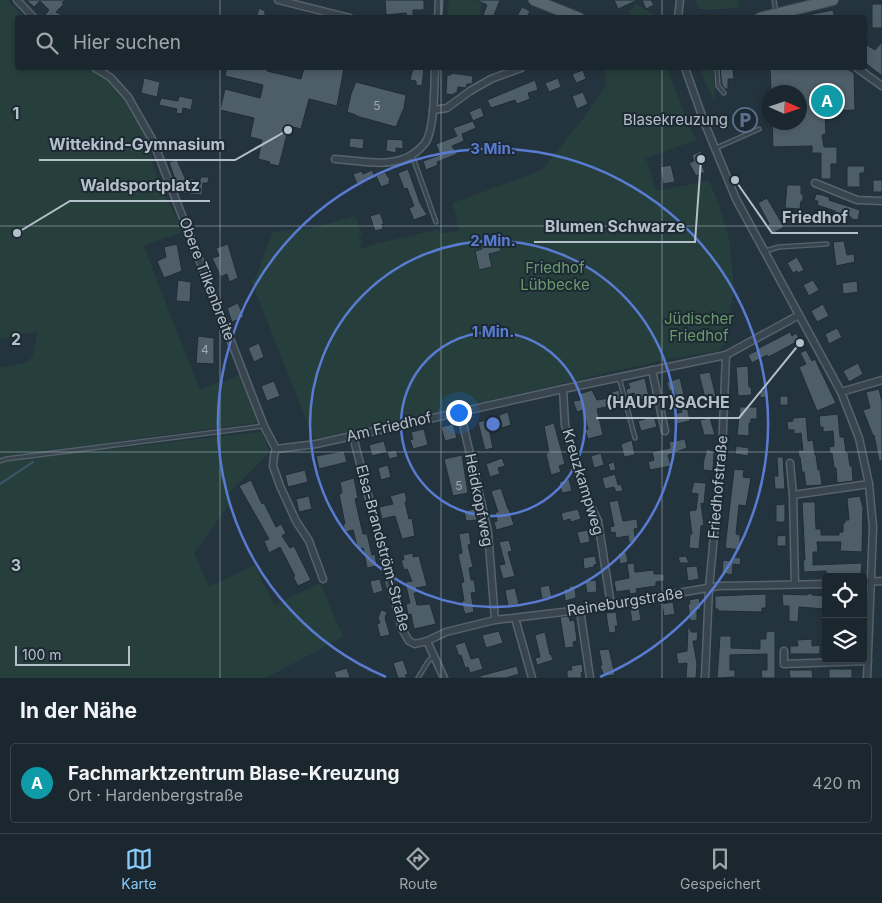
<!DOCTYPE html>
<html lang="de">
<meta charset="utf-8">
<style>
body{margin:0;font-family:Inter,sans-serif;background:#28333a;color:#f1f3f6}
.controls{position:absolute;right:15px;bottom:15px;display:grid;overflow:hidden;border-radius:5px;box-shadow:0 2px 8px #0003}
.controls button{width:45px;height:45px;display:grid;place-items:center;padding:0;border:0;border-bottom:1px solid #39444a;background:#1b272e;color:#f1f3f6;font:25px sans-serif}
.compass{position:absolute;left:762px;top:85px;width:45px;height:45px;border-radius:50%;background:#1b272e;box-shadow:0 2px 8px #0003;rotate:93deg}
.scale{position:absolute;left:15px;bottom:12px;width:115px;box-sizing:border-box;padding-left:5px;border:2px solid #b4c0c9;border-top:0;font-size:14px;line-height:18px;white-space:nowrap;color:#b4c0c9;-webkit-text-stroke:4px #1d2a33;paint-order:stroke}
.you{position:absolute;left:458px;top:412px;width:18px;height:18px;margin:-12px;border:4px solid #fff;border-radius:50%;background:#1a73e8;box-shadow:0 0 0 8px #1a73e833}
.badge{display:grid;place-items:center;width:32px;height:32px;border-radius:50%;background:#88cbf9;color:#fff;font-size:16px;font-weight:700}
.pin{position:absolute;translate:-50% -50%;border:2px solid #fff;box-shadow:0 1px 5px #0006}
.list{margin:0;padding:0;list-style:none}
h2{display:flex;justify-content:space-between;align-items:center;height:65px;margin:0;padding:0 20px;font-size:21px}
h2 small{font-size:16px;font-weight:400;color:#a0a5aa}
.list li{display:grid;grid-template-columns:32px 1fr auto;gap:15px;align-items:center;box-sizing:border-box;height:80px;margin:0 10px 10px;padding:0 10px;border:1px solid #39444a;border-radius:5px}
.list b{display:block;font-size:19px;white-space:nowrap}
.list p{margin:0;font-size:16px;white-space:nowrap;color:#a0a5aa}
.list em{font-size:16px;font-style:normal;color:#a0a5aa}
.icon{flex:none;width:28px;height:28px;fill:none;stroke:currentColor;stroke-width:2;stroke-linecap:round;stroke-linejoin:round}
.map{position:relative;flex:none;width:882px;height:678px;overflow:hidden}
.search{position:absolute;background:#1b272e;box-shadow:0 2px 8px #0003;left:15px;right:15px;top:15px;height:55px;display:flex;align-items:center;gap:12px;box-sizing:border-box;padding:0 18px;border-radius:5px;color:#a0a5aa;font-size:19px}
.sheet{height:155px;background:#1b272e}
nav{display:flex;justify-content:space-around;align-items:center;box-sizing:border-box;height:70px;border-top:1px solid #39444a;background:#1b272e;font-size:14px;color:#a0a5aa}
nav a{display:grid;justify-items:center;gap:2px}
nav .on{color:#88cbf9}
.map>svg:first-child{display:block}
.green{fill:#263f3d}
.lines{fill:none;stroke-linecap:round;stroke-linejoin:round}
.stream{stroke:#375465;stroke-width:2.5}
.building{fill:#4d5e69;stroke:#1f2c35}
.service-casing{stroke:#56636c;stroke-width:5.5}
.minor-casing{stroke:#56636c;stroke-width:9}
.primary-casing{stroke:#44515a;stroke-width:12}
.service{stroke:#38454e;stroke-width:3}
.minor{stroke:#38454e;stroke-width:6}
.primary{stroke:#56656e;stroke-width:10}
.grid{fill:none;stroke:#b4c0c9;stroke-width:1;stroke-opacity:0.55}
.ring{fill:none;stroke:#597cd2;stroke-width:2.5}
.labels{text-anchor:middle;stroke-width:4;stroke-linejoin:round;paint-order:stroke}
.number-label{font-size:12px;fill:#9aa8b1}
.poi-label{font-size:15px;fill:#b4c0c9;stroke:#1d2a33;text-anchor:end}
.park-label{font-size:15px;fill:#6a9a6b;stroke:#1d2a33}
.street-label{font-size:15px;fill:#b4c0c9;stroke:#1d2a33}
.grid-label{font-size:16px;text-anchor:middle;font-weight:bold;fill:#b4c0c9;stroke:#1d2a33;stroke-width:4;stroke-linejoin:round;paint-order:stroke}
.centre{fill:#597cd2;stroke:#1d2a33;stroke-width:2.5}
.ring-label{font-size:15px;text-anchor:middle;font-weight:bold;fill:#597cd2;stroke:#1d2a33;stroke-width:4;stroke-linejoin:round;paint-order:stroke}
.leader{fill:none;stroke:#b4c0c9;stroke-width:2}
.callout-dot{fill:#b4c0c9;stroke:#1d2a33;stroke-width:2}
.callout-label{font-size:16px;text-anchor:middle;font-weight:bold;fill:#b4c0c9;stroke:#1d2a33;stroke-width:4;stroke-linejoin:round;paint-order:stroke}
</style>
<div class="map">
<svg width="882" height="678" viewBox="0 0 882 678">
<rect width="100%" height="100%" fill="#24343e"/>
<g class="green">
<path d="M 0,0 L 7,0 L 24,17 L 18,18 L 18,68 C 31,68 82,65 91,68 C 119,80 136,113 147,139 C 152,151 152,164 157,176 C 163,195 176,213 183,232 L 143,245 L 200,389 L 240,375 L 257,419 L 255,423 L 111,442 L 112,449 L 259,432 L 262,433 L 270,452 L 229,493 L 231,502 L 194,553 L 209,587 L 255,565 L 263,584 L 275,605 L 320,583 L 343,637 L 266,678 L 0,678 L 0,367 C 32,364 34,363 37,331 L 0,339 Z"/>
<polygon points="449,0 482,0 480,17 447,18"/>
<polygon points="695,0 739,0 740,7 711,10 700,9"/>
<polygon points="635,4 656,16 627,17"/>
<polygon points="604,68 666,68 696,140 646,158 656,191 709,181 718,202 729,238 734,289 725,344 718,351 667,359 436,413 314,439 251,280 255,279 273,232 313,228 355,216 362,234 358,236 362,242 360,246 362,249 371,245 439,229 440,234 459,230 453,203 542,170 582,120 606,85"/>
<polygon points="700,68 714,68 715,101 703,78"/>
</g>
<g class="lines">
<polyline class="stream" points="0,484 33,462"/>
</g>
<g class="building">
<polygon points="26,0 65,0 62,3 64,4 56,12 68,18 43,18 49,10 40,1 34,7"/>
<polygon points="385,0 424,0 424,10 413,10 413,18 407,18 406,13 386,15"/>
<polygon points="476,0 500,0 493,18 483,15 487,5"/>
<polygon points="614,0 638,0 618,9"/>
<polygon points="642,0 651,0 654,5 646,9"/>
<rect x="872" y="4" width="10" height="24"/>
<polygon points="522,7 530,11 527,18 516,18"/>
<polygon points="259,8 265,11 265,18 256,18"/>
<polygon points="833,10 835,18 812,18 812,14"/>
<polygon points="882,42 882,76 864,62 864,43 875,50"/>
<polygon points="227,68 268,68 267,71 301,79 304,68 344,68 337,106 309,99 301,129 289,126 279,166 269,164 270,162 258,159 262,140 250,137 254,118 220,110 225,89 260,98 263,85 225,76"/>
<polygon points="413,68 424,68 422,86 416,85 416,81 410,80"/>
<polygon points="720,68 733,68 734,79 728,79 728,89 725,89 722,85"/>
<polygon points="770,68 846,68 854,73 855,110 825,111 826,134 822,135 824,147 837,147 837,164 831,164 831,179 821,179 821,153 812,153 812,146 773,147 772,122 800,122 800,92 771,92"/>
<polygon points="583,70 586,79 576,83 572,74"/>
<polygon points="451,73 473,76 472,84 467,84 466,88 458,87 457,93 454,93 454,95 446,94 447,75 451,75"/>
<polygon points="144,78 160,82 157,97 141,93"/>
<polygon points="558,78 561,87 549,92 545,83"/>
<polygon points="535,80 538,90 528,93 530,99 517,104 515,100 491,108 487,100"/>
<polygon points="356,82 406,95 404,108 396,127 356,116 356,115 347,112 351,94"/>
<polygon points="583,92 588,104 577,109 572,96"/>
<polygon points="179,96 193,99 191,110 183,108 182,114 176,113 177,109 159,105 161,98 178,101"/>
<polygon points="481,107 484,116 473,121 476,128 462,134 464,141 452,146 457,154 437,162 438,165 426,170 423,161 440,155 436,144 457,136 453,128 473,121 469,112"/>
<polygon points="350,138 364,139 363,149 349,147"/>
<polygon points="387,139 403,140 403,149 396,148 396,153 386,151"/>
<polygon points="701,151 706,161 701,164 705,172 696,176 689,163 694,161 692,155"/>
<polygon points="177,160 185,178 200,180 201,177 209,177 208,183 203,183 202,195 181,193 183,183 176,182 169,162"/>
<polygon points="671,165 675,182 663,184 660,167"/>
<polygon points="847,166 865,166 864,173 860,173 860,187 847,187"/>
<polygon points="408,169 420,203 427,215 414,220 409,208 414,206 407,188 404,189 398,173"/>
<polygon points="372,170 375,177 357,184 353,174 362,171 363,174"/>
<polygon points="385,172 390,180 389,181 389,184 381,187 376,176"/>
<rect x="873" y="180" width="9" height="12"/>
<polygon points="787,185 801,185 801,194 803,194 803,201 801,201 800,209 785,208"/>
<polygon points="816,194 823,195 830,198 829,200 860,210 858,220 851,219 851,217 843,216 843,214 835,213 835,211 817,205 818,201 814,201"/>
<polygon points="767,198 784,227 772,234 767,225 769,224 758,203"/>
<polygon points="380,213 384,224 382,224 383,229 375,231 370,216"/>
<polygon points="499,241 501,251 489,254 492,267 479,270 475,251 482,249 481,244"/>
<polygon points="844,241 847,255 854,254 855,262 836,266 833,242"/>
<polygon points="177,244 182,271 164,278 157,261 166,257 164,247"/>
<polygon points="228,244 238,278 229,282 227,274 221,277 212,258 219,256 216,248"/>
<polygon points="797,257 804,270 798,273 797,271 793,273 787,263"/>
<polygon points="178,280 191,282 190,302 176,301"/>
<polygon points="813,280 819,290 809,296 803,285"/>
<polygon points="857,281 858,292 843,294 842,283"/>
<polygon points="238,303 244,317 232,322 227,308"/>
<polygon points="823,304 829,316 817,322 811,311"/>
<polygon points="837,328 842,337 829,344 825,334"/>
<polygon points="790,332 792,336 796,333 800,340 774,354 768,357 767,355 752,363 748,355 758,350 757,349"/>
<polygon points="198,336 214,338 214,364 196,363"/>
<polygon points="259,343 264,357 254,362 248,348"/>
<polygon points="806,350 812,361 815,359 836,403 817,411 799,367 806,364 800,353"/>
<polygon points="858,363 863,374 849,382 843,371"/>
<polygon points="748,366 749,387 751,387 752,395 738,396 736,367"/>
<polygon points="710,372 716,397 705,398 699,374"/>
<polygon points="645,378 649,397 637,401 634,393 627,395 626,389 630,388 628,383"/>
<polygon points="680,378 684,395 676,397 674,390 669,391 667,382"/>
<polygon points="274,381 280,396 267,401 261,386"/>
<polygon points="879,389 882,402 882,461 879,461 874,435 873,436 863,410 870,408 866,392"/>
<polygon points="592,390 597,400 610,398 609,393 619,390 622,403 597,409 603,435 588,439 585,430 588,429 583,410 577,412 573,401 580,400 579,394"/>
<polygon points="760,390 767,390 767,397 760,398"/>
<rect x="780" y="396" width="8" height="9"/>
<polygon points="687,406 690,421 677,424 674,414 682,412 681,408"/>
<polygon points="740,407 757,407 757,419 751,419 751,423 749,423 749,436 737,435"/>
<polygon points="508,412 511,425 502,428 499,415"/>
<polygon points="838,414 840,437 844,437 846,452 848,452 850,466 852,466 853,481 837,483 836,468 834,468 832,453 830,454 829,447 834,446 833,431 823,432 823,427 820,427 819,416"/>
<polygon points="654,416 657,427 641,431 638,421"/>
<polygon points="806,417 808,441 813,440 815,455 816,455 818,470 820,470 822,485 806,486 804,472 802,472 800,457 799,457 798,450 803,450 801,433 794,434 794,430 788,430 787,422 793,421 793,418"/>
<polygon points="710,418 715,435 704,435 700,420"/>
<polygon points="487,420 493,448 485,450 478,422"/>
<polygon points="554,423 565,464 559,466 561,472 551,475 546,454 549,452 544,426"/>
<polygon points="453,424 457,438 445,441 441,427"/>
<polygon points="424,429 428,445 413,449 410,440 413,439 411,432"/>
<polygon points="685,439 687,448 668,455 671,466 650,470 648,462 654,460 652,452 670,448 669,442"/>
<polygon points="632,440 635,455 624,457 621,444"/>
<polygon points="384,441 387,452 372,456 369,445"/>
<polygon points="736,446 749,448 748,456 735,454"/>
<polygon points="707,449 714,452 713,471 703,470 704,459"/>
<polygon points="396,450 398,457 389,459 387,452"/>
<polygon points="344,451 347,462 319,469 316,456"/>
<polygon points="601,453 604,465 594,468 591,456"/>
<polygon points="462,455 468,493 453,496 444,459"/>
<polygon points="777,457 783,457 785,489 775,489 774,476 778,476"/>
<polygon points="502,458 505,466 498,468 500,474 490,477 486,464"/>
<polygon points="614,462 616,470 610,471 608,464"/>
<polygon points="388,465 391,477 381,480 378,468"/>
<polygon points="734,469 744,470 743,477 751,478 746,506 739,505 736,534 740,535 740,550 725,548"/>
<polygon points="305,470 308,482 288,487 285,475"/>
<polygon points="615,474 618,485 621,484 623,491 616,492 614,487 605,489 602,478"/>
<polygon points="354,478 358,498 355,499 363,534 367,534 372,555 375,554 377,566 367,568 363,548 358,550 353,530 345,532 343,524 345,524 339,494 342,493 340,482"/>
<polygon points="569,479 572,491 562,493 559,482"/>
<polygon points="251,480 262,504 264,503 276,527 281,524 286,533 282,536 290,548 294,546 311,580 298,586 293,577 295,576 280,547 269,553 264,541 269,539 239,486"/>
<polygon points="694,482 706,483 704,504 701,503 704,525 701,526 699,549 689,548 690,534 692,534 689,511 696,510 698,494 691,493"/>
<polygon points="501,488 508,509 509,509 514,525 496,530 494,522 497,521 495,512 498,512 491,491"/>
<polygon points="405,492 407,501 405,502 409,519 412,518 415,536 402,539 395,516 382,519 379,507 393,504 390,496"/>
<polygon points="309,496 312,509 299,512 296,499"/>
<polygon points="860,496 863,508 862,552 840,551 841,542 817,542 818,552 813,552 813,565 862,563 861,575 829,574 826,573 826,571 804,572 803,560 805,560 802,502 815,502 816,529 821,529 821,535 839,535 839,532 843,532 843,523 845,523 845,520 849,520 847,498"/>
<polygon points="618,500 623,521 637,519 638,528 634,529 636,542 629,543 628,536 616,538 615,532 611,533 610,527 614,526 609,502"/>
<polygon points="785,504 785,522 776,522 776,505"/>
<polygon points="475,509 477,520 466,521 464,511"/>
<polygon points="578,509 581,519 571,522 570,519 563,521 561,513"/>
<polygon points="588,530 590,542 580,544 577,532"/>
<polygon points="469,532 471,544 468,545 473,567 469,568 471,580 474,580 476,592 471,593 474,612 465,614 461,601 464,601 461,583 464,582 458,554 462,553 459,534"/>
<polygon points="786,535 786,546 777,546 777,536"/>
<polygon points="509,540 512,551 508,552 515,576 503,579 499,565 505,564 499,542"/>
<polygon points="626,552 628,562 620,564 618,553"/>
<polygon points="413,553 413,557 419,556 427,586 416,588 417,593 414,593 417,605 430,604 436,624 414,629 411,614 408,615 406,604 410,603 405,582 412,581 407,569 404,570 401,560 404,560 403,555"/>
<polygon points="595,556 597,564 594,565 594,567 584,569 583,558"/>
<polygon points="686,556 689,563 680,563 678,557"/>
<polygon points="733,557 741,558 740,565 733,564 732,575 722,573 723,560 733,561"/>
<polygon points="634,563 635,572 654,570 654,574 664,574 664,581 656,582 656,586 636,589 637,593 630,594 629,590 616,592 614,581 629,578 627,564"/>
<polygon points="697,566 699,579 688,581 686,567"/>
<polygon points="380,579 383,591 373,594 370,581"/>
<polygon points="596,580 597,592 587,593 585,581"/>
<polygon points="549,585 552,597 542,599 540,587"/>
<polygon points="569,586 575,586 576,598 565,601 564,589 569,589"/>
<polygon points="515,588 519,604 508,606 505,590"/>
<polygon points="810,593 812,595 826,596 826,609 799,607 798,622 789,621 789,606 783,606 782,594 807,595"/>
<polygon points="766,594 766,608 762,608 762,612 718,611 718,609 715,609 715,596"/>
<polygon points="699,598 701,609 697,610 697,620 690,621 688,604 690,604 689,600"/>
<polygon points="673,602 675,614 664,616 662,604"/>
<polygon points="639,608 641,620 632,622 630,609"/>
<polygon points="381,610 387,612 385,618 390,635 380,637 377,624 380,623 378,618"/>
<polygon points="616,612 618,626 615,626 616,632 609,633 606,613"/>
<polygon points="569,616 570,621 574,620 575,624 577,641 573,642 574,647 565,648 560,617"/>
<polygon points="688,628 690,628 691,632 698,632 697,641 693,641 697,664 696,678 686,678 687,663 678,664 676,653 687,651"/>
<polygon points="499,631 503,643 486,648 482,635"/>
<polygon points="775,631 775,678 762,678 761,670 767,670 767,654 730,655 730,670 735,670 735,677 717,678 720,636 731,636 731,648 760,649 760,639 766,639 766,632"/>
<polygon points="545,632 550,655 551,654 553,660 537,665 535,658 540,657 535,635"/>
<polygon points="812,639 812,646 820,645 820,654 790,654 790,646 798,646 797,640"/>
<polygon points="465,642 471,659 479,657 483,669 470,673 468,667 465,668 461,655 459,656 455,645"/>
<polygon points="609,649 615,675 604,676 600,666 602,665 599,650"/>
<polygon points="403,660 408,674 405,675 407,678 398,678 393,663"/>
<polygon points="582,664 583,672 581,673 582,678 569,678 567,676 567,670 572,670 571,666"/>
<polygon points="517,666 519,674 506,678 480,678 480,676"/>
<polygon points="347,668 350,678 336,678 334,672"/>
<rect x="829" y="669" width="23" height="9"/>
<polygon points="789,670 812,670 813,678 790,678"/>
</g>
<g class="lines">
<defs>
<g id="service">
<polyline points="774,0 776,12"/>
<polyline points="717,68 718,86 724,93"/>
<polyline points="716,148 759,129"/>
<polyline points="412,155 436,222"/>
<polyline points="765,251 779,247 827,244"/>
<polyline points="619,377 635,438"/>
<polyline points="0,461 6,459 263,426"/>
<polyline points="418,678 429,660 434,657"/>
</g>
<g id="minor">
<polyline points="17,0 34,18"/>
<polyline points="278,0 350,18"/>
<polyline points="438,18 439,0"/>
<polyline points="678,18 680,0"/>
<polyline points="95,68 110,77 128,97 153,141 264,426 276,449"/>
<polyline points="685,68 705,124 736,199 841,392 859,438 869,484 873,527 867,678"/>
<polyline points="857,68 882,86"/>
<polyline points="433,110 447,108 470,91 491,79 521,68"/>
<path d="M 335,159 C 353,160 382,166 400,160 C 409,158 419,151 425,143 C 435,130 434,85 435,68"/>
<polyline points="815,183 857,200 882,201"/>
<polyline points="652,370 665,431"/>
<polyline points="563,389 565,425 585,494 598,521 611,605"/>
<polyline points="841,392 882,380"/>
<polyline points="460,411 488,532 495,620"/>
<polyline points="353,436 402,629 409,641 415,644 427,641 446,632 495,620 580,610 719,586 826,584"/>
<polyline points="276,449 316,444 563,389 726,355 799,315"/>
<polyline points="276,449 274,456 273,466 280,486 296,521 309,541 323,579"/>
<polyline points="790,463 793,495 795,584"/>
<polyline points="793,495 869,484"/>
<polyline points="863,582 882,581"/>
<polyline points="580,610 590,678"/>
<polyline points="515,618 532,678"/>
<polyline points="427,641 444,678"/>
<polyline points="784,651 784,664 868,661"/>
<polyline points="705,678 709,588 722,452 726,355"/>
</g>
<g id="primary">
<polyline points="534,0 579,18"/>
<polyline points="760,18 833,0"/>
</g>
</defs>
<use href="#service" class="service-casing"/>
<use href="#minor" class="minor-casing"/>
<use href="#primary" class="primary-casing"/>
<use href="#service" class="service"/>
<use href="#minor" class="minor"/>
<use href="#primary" class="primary"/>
</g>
<path class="grid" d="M 220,0 L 220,18M 441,0 L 441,18M 662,0 L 662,18M 220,68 L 220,678M 441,68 L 441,678M 662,68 L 662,678M 0,226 L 882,226M 0,452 L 882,452"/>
<g class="ring">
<circle cx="493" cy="424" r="92"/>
<circle cx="493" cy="424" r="183"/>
<path d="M386 677A275 275 0 1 1 600 677"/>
</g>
<defs>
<symbol id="parking-ring" viewBox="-11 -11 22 22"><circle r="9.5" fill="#1d2a33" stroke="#5c6f8a" stroke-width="1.5"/><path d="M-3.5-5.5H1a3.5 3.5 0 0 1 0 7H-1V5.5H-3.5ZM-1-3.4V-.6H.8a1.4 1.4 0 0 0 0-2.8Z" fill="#5c6f8a"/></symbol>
</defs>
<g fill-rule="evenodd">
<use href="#parking-ring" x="731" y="106" width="28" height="28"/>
</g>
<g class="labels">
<g class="number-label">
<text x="377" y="110">5</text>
<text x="205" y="354">4</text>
<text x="459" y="490">5</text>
</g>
<g class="poi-label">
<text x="728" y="125">Blasekreuzung</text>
</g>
<g class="park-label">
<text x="555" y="273">Friedhof<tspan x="555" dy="17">Lübbecke</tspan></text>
<text x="699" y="324">Jüdischer<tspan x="699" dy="17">Friedhof</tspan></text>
</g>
<g class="street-label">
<text transform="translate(207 279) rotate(69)" y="5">Obere Tilkenbreite</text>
<text transform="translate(389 427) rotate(-13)" y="5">Am Friedhof</text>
<text transform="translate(583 482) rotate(73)" y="5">Kreuzkampweg</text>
<text transform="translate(718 487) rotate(-85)" y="5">Friedhofstraße</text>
<text transform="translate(479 500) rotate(79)" y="5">Heidkopfweg</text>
<text transform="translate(383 548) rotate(75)" y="5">Elsa-Brandström-Straße</text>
<text transform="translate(625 602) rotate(-9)" y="5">Reineburgstraße</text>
</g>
</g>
<g class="grid-label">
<text x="16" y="119">1</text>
<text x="16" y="345">2</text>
<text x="16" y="571">3</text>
</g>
<circle cx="493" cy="424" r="8" class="centre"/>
<g class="ring-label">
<text x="493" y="154">3 Min.</text>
<text x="493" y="246">2 Min.</text>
<text x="493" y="337">1 Min.</text>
</g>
<path class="leader" d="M288 130L235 160H39M17 233L70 201H210M735 180L772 233H858M701 159L695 242H534M800 343L739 418H596"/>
<g class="callout-dot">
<circle cx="288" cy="130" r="5"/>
<circle cx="17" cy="233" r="5"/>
<circle cx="735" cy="180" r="5"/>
<circle cx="701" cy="159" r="5"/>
<circle cx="800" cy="343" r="5"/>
</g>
<g class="callout-label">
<text x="137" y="150">Wittekind-Gymnasium</text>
<text x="140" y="191">Waldsportplatz</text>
<text x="815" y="223">Friedhof</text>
<text x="615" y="232">Blumen Schwarze</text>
<text x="668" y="408">(HAUPT)SACHE</text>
</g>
</svg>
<div class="controls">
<button><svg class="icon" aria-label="locate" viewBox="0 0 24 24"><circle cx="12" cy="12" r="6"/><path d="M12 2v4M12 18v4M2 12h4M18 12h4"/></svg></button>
<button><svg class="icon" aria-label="layers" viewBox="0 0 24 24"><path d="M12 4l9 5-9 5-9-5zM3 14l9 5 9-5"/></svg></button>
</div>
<svg class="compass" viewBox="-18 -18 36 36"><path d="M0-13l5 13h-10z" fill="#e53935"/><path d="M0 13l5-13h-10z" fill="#a0a5aa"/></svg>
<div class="scale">100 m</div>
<div class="you"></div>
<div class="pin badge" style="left:827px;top:101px;background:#0f9aa8">A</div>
<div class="search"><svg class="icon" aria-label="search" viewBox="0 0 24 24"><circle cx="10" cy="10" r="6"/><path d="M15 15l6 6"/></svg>Hier suchen</div>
</div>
<section class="sheet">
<h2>In der Nähe<small></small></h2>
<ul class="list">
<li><span class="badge" style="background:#0f9aa8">A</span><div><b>Fachmarktzentrum Blase-Kreuzung</b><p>Ort · Hardenbergstraße</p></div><em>420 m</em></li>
</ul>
</section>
<nav>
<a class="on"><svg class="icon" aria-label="map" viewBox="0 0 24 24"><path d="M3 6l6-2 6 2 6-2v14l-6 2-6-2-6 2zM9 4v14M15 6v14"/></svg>Karte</a>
<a><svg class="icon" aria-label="directions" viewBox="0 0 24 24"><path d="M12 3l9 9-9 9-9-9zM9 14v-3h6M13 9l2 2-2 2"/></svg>Route</a>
<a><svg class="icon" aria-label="saved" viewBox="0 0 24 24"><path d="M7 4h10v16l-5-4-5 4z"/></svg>Gespeichert</a>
</nav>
